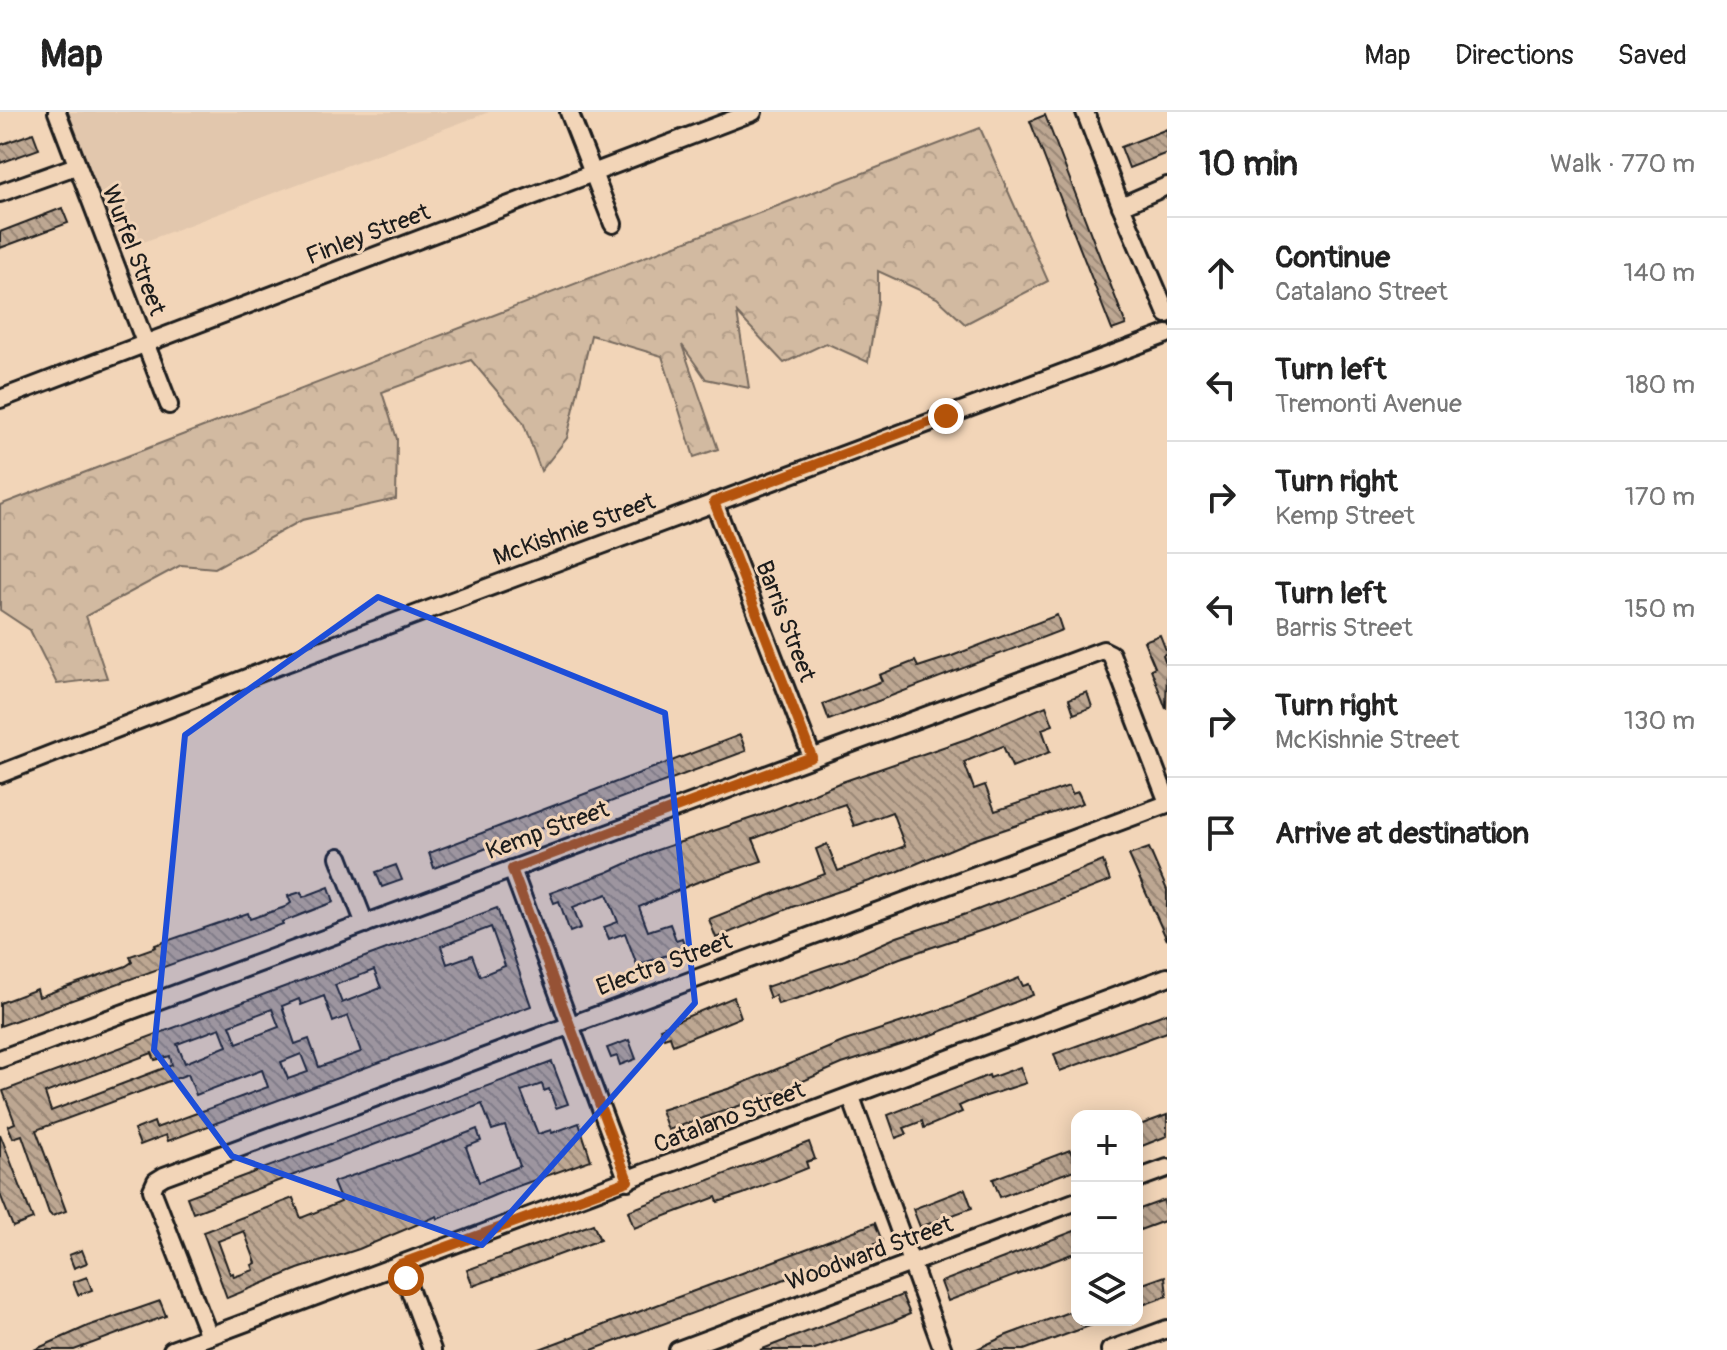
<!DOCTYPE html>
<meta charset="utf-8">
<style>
body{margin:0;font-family:Pangolin,sans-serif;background:#f6f6f6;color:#222}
.controls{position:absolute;right:24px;bottom:24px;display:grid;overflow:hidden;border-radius:16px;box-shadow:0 4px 20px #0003}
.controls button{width:72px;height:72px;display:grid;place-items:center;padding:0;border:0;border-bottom:2px solid #e0e0e0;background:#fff;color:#222;font:40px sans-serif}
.stop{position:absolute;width:24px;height:24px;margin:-18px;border:6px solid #b45309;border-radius:50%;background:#fff}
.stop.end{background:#b45309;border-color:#fff;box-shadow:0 2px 8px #0008}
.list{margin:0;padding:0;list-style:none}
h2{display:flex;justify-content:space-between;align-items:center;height:104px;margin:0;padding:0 32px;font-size:34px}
h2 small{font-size:26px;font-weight:400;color:#767676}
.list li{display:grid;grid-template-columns:52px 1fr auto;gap:24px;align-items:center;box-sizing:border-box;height:112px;padding:0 32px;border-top:2px solid #e0e0e0}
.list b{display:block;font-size:30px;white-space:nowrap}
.list p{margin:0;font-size:26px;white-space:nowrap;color:#767676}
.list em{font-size:26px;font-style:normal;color:#767676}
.icon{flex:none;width:44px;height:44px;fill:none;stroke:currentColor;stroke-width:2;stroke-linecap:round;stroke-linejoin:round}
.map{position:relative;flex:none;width:1167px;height:1238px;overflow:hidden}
header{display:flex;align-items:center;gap:48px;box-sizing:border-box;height:112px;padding:0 40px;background:#fff;border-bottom:2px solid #e0e0e0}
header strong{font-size:38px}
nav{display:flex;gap:44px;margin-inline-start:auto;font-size:28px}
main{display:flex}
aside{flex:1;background:#fff}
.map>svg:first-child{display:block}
.built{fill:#e2c7ad}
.forest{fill:url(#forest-crowns);stroke:#776b5e;stroke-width:2}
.building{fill:url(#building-back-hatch);stroke:#1c1c1c;stroke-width:2;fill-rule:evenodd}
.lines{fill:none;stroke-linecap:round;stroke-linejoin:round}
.minor-casing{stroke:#1c1c1c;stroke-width:22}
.minor{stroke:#f2d5b8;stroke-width:16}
.route{stroke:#b45309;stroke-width:10}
.marked{fill:#1d4ed8;fill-opacity:0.2;stroke:#1d4ed8;stroke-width:6;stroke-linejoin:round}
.labels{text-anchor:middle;stroke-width:6;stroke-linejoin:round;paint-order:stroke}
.street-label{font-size:24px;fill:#1c1c1c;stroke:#f2d5b8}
</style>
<header>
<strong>Map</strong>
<nav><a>Map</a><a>Directions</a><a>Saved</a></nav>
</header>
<main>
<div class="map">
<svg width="1167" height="1238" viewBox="0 0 1167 1238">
<defs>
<pattern id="forest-crowns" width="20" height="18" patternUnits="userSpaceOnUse" patternTransform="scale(2)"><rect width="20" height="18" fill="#d2baa1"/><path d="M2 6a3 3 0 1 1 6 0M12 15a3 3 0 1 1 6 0" fill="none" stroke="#b49f8a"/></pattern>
<pattern id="building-back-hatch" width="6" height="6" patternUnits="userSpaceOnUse" patternTransform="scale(2)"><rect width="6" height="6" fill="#bda792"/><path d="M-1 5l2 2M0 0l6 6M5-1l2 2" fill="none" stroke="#998776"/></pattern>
</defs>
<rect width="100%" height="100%" fill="#f2d5b8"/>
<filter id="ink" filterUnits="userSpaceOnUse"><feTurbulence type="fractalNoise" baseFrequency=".0125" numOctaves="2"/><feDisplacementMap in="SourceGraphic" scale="16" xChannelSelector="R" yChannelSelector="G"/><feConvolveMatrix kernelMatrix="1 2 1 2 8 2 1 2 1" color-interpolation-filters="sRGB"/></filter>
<g filter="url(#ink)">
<polygon class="built" points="67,0 489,0 122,138"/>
<polygon class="forest" points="980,16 1048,169 965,212 937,186 878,159 878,190 868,250 826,231 784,251 737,201 749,276 706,267 682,233 718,337 694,345 662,244 591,223 567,326 541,359 523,310 471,248 382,280 397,327 396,387 302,408 215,456 181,453 86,504 107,566 57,572 30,518 0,498 0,393"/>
<g class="building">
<polygon points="1045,3 1126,213 1112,218 1030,9"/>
<polygon points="1167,17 1167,41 1129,56 1121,35"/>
<polygon points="33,21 39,37 0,51 0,33"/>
<polygon points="62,96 68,111 0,136 0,120"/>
<polygon points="1057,503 1062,518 829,608 823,592 882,569 879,563 915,549 918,555 952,544"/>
<polygon points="1160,523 1167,541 1163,543 1167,554 1166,597 1151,557 1155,555 1144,529"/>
<polygon points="1087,580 1092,595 1074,602 1069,587"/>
<polygon points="1046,594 1053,613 1042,617 1050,640 1012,655 1003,634 964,650 974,677 985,673 995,699 1069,674 1072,682 1078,680 1083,691 970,729 897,760 792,795 716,826 709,807 825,762 816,737 827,732 838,759 905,734 892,700 854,714 845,692 816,702 753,727 762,749 695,771 639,795 648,819 670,812 676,828 682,826 686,837 637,853 625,821 609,827 604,815 618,810 607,782 573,795 581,816 570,820 559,789 554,791 550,781 608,760 654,739 761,703 839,671 972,625"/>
<polygon points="740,623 746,639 434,756 429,741"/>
<polygon points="1149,736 1167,778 1167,828 1129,743"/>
<polygon points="1103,749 1110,769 989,816 900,846 805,884 778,892 775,883 770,886 766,875 845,848 897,825 972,800"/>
<polygon points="396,753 402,768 382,775 376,760"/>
<polygon points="329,775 334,790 282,810 283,812 0,914 0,891 37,877 39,885 66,875 126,854 132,850 130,844 156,835 155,833 248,801 250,807 285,795 291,791 288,784 301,780 303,785"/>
<path d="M 497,796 L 531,894 L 168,1029 L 166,1023 L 140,1033 L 134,1018 L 154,1010 L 156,1016 L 268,975 L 262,958 L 196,983 L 188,962 L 36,1018 L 66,1099 L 52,1104 L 49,1101 L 22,1023 L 13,1026 L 8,1014 L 15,1011 L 3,979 ZM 491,815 L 505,854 L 480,864 L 472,843 L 447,852 L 441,834 ZM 374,858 L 381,876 L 342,891 L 335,873 ZM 324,884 L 333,910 L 348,904 L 361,940 L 319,955 L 309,927 L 295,932 L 282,894 L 299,887 L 301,893 ZM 272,897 L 279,915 L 237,931 L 230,913 ZM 220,916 L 227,934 L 185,951 L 177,932 ZM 152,941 L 155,948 L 170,944 L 172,953 L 51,999 L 45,981 ZM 301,942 L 308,960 L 288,967 L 281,950 Z"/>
<polygon points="1019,866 1023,874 1029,872 1033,883 932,923 842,952 771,983 668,1018 661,998 731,976 845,929 951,894"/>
<polygon points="734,885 741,905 673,933 670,924 664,926 660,916"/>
<polygon points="1167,901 1167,920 1060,959 1054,942"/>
<polygon points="629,928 636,947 620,953 617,944 611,946 607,936"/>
<path d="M 552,950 L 568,992 L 556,996 L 549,977 L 544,979 L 542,972 L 521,979 L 538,1022 L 551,1018 L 552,1021 L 579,1011 L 591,1048 L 507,1078 L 457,1099 L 438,1107 L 437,1104 L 359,1137 L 298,1157 L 227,1186 L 203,1120 L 293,1086 L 301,1106 L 341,1090 L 333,1070 L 398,1048 L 477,1017 L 481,1029 L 466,1035 L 479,1070 L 520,1054 L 505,1014 L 492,1018 L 482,992 L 193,1101 L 187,1085 ZM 244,1119 L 256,1151 L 252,1153 L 254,1158 L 234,1165 L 233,1161 L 230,1162 L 218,1129 Z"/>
<polygon points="1020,955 1026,971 968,990 959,994 962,1000 924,1016 922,1009 904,1016 907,1022 896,1026 888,1003 989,963 990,966"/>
<polygon points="1167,1003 1167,1024 1137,1036 1137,1014"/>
<polygon points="0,1022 33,1107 13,1115 0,1082"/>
<polygon points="809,1030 815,1047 806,1050 808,1056 743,1082 718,1090 716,1085 634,1116 628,1099"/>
<polygon points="1070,1038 1077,1057 1000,1085 993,1067"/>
<polygon points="965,1077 972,1096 920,1115 913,1097"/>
<polygon points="1164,1088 1167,1108 1137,1119 1137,1098"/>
<polygon points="875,1111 882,1129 848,1144 592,1238 537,1238"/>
<polygon points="593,1112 600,1128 473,1174 467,1158"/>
<polygon points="1077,1118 1077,1140 948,1189 941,1170"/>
<polygon points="82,1138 87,1151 74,1156 69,1143"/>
<polygon points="1165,1164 1167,1184 1137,1195 1137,1174"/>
<polygon points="87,1165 92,1178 78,1183 73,1170"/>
<polygon points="902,1183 910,1202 892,1210 812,1238 760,1238"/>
<polygon points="160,1189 166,1204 74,1238 34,1238 88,1214"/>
<polygon points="1077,1197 1077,1208 1103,1209 1024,1238 975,1238 1007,1223"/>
</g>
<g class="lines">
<defs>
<g id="minor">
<polyline points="57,0 169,293"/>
<polyline points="569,0 613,112"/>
<polyline points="1085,0 1121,94 1167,202"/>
<polyline points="0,81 76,54"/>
<polyline points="1121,94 1167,74"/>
<polyline points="0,287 753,0"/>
<polyline points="714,390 812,645"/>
<polyline points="0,662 275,555 1167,222"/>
<polyline points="339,745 365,812"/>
<polyline points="512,757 628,1069"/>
<polyline points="0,947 1103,538 1111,542 1167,688"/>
<polyline points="851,985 943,1238"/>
<polyline points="1137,1067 1167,1056"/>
<polyline points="400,1152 432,1238"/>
<polyline points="209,1224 152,1078 156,1069 164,1064 1167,692"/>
<polyline points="172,1238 1167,865"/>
<polyline points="678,1238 1077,1089"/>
<polyline points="1110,1238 1167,1217"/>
</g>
</defs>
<use href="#minor" class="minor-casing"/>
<use href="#minor" class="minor"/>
</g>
</g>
<g class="lines" filter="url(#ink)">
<polyline class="route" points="406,1166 400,1152 628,1069 512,757 812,645 714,390 946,304"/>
</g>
<path class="marked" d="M 378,485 L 665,601 L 695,891 L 482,1133 L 232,1044 L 154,938 L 185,623 Z"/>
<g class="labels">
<g class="street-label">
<text transform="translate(368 122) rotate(-21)" y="8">Finley Street</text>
<text transform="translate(134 138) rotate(69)" y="8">Wurfel Street</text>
<text transform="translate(574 417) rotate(-20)" y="8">McKishnie Street</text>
<text transform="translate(786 509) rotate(69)" y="8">Barris Street</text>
<text transform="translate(547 718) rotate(-20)" y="8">Kemp Street</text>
<text transform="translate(664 852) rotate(-20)" y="8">Electra Street</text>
<text transform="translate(729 1005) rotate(-21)" y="8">Catalano Street</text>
<text transform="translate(869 1141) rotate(-20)" y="8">Woodward Street</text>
</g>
</g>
</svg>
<div class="controls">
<button>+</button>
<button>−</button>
<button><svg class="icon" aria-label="layers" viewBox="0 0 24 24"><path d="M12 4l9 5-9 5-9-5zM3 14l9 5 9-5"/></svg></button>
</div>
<div class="stop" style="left:406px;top:1166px"></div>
<div class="stop end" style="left:946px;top:304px"></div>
</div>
<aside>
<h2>10 min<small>Walk · 770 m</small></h2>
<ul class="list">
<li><svg class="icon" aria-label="ahead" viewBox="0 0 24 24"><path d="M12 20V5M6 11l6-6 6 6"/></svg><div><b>Continue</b><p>Catalano Street</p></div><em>140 m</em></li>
<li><svg class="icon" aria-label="left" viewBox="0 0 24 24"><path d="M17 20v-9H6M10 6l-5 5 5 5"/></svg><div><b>Turn left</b><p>Tremonti Avenue</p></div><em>180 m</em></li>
<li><svg class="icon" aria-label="right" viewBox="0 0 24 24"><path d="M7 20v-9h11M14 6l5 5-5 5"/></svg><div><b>Turn right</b><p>Kemp Street</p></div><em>170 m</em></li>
<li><svg class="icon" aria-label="left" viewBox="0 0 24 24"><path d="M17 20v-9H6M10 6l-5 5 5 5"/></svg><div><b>Turn left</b><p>Barris Street</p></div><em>150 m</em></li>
<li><svg class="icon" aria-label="right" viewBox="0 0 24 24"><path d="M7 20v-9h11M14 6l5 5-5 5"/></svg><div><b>Turn right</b><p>McKishnie Street</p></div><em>130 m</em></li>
<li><svg class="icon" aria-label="arrive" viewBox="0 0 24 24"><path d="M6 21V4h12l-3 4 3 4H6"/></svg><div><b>Arrive at destination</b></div></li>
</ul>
</aside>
</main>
